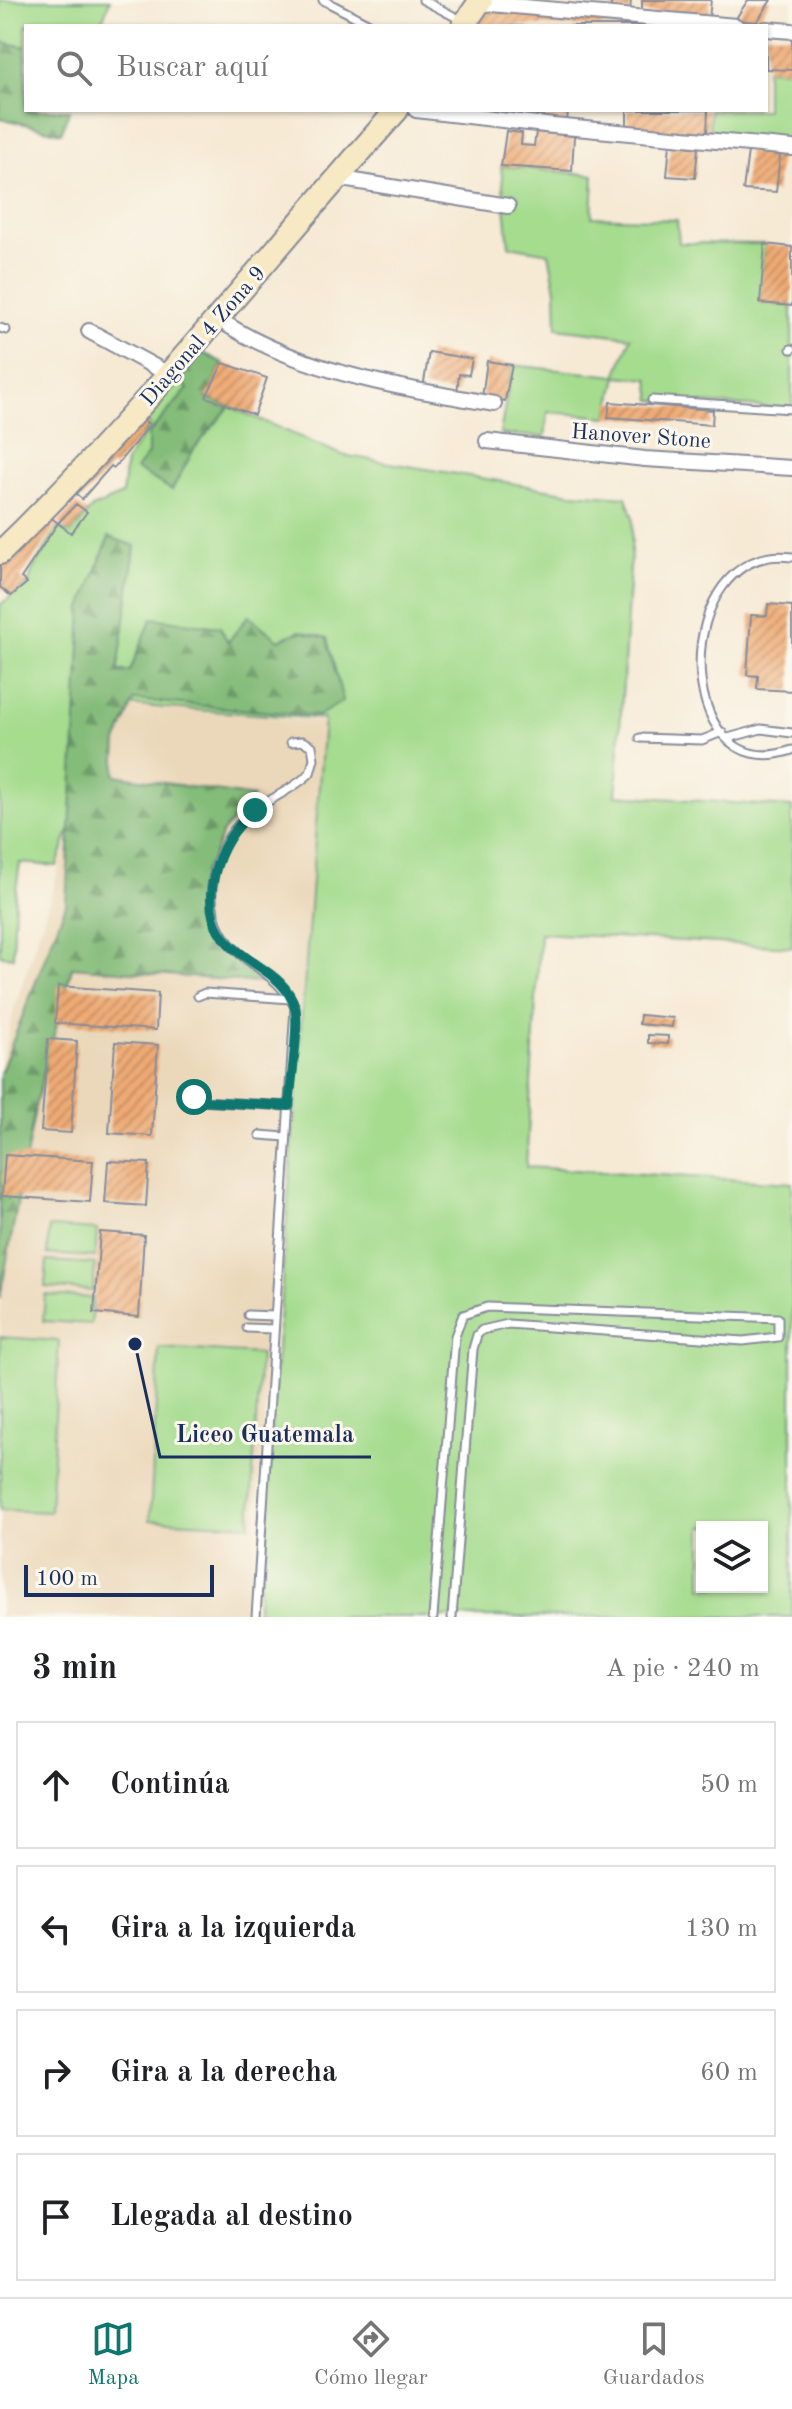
<!DOCTYPE html>
<html lang="es">
<meta charset="utf-8">
<style>
body{margin:0;font-family:"Old Standard TT",serif;background:#f2f2f2;color:#202124}
.controls{position:absolute;right:24px;bottom:24px;display:grid;overflow:hidden;border-radius:0px;box-shadow:0 2px 6px #0004}
.controls button{width:72px;height:72px;display:grid;place-items:center;padding:0;border:0;border-bottom:2px solid #e0e0e0;background:#fff;color:#202124;font:40px sans-serif}
.scale{position:absolute;left:24px;bottom:20px;width:190px;box-sizing:border-box;padding-left:8px;border:4px solid #1b2f5e;border-top:0;font-size:22px;line-height:28px;white-space:nowrap;color:#1b2f5e;-webkit-text-stroke:6px #fbf7ec;paint-order:stroke}
.stop{position:absolute;width:24px;height:24px;margin:-18px;border:6px solid #0f766e;border-radius:50%;background:#fff}
.stop.end{background:#0f766e;border-color:#fff;box-shadow:0 2px 8px #0008}
.list{margin:0;padding:0;list-style:none}
h2{display:flex;justify-content:space-between;align-items:center;height:104px;margin:0;padding:0 32px;font-size:34px}
h2 small{font-size:26px;font-weight:400;color:#757577}
.list li{display:grid;grid-template-columns:52px 1fr auto;gap:24px;align-items:center;box-sizing:border-box;height:128px;margin:0 16px 16px;padding:0 16px;border:2px solid #e0e0e0;border-radius:0px}
.list b{display:block;font-size:30px;white-space:nowrap}
.list em{font-size:26px;font-style:normal;color:#757577}
.icon{flex:none;width:44px;height:44px;fill:none;stroke:currentColor;stroke-width:2;stroke-linecap:round;stroke-linejoin:round}
.map{position:relative;flex:none;width:792px;height:1617px;overflow:hidden}
.search{position:absolute;background:#fff;box-shadow:0 2px 6px #0004;left:24px;right:24px;top:24px;height:88px;display:flex;align-items:center;gap:20px;box-sizing:border-box;padding:0 28px;border-radius:0px;color:#757577;font-size:30px}
.sheet{height:680px;background:#fff}
nav{display:flex;justify-content:space-around;align-items:center;box-sizing:border-box;height:112px;border-top:2px solid #e0e0e0;background:#fff;font-size:22px;color:#757577}
nav a{display:grid;justify-items:center;gap:4px}
nav .on{color:#0f766e}
.map>svg:first-child{display:block}
.built{fill:#ebd8ba}
.grass{fill:#a5dc8e;stroke:#608676;stroke-width:2;fill-rule:evenodd}
.forest{fill:url(#forest-firs);stroke:#50766c;stroke-width:2}
.building{fill:url(#building-hatch)}
.lines{fill:none;stroke-linecap:round;stroke-linejoin:round}
.service-casing{stroke:#888c9a;stroke-width:11}
.minor-casing{stroke:#888c9a;stroke-width:18}
.secondary-casing{stroke:#888c9a;stroke-width:26}
.service{stroke:#fff;stroke-width:7}
.minor{stroke:#fff;stroke-width:14}
.secondary{stroke:#f6e9c3;stroke-width:22}
.route{stroke:#0f766e;stroke-width:10}
.labels{text-anchor:middle;stroke-width:6;stroke-linejoin:round;paint-order:stroke}
.street-label{font-size:22px;fill:#1b2f5e;stroke:#fbf7ec}
.leader{fill:none;stroke:#1b2f5e;stroke-width:3}
.callout-dot{fill:#1b2f5e;stroke:#fbf7ec;stroke-width:3}
.callout-label{font-size:24px;text-anchor:middle;font-weight:bold;fill:#1b2f5e;stroke:#fbf7ec;stroke-width:6;stroke-linejoin:round;paint-order:stroke}
</style>
<div class="map">
<svg width="792" height="1617" viewBox="0 0 792 1617">
<defs>
<pattern id="forest-firs" width="22" height="20" patternUnits="userSpaceOnUse" patternTransform="scale(2)"><rect width="22" height="20" fill="#84bc79"/><path d="M5 1l3.5 6h-7zM16 11l3.5 6h-7z" fill="#6b9966"/></pattern>
<pattern id="building-hatch" width="6" height="6" patternUnits="userSpaceOnUse" patternTransform="scale(2)"><rect width="6" height="6" fill="#efaa74"/><path d="M-1 1l2-2M0 6l6-6M5 7l2-2" fill="none" stroke="#c18b62"/></pattern>
</defs>
<rect width="100%" height="100%" fill="#fbf7ec"/>
<filter id="ink" filterUnits="userSpaceOnUse"><feTurbulence type="fractalNoise" baseFrequency=".0125" numOctaves="2"/><feDisplacementMap in="SourceGraphic" scale="16" xChannelSelector="R" yChannelSelector="G"/><feConvolveMatrix kernelMatrix="1 2 1 2 8 2 1 2 1" color-interpolation-filters="sRGB"/></filter>
<filter id="wash" filterUnits="userSpaceOnUse"><feTurbulence type="fractalNoise" baseFrequency=".006" numOctaves="4" result="noise"/><feDisplacementMap in="SourceGraphic" scale="32" xChannelSelector="R" yChannelSelector="G"/><feGaussianBlur stdDeviation="1.8" result="paint"/><feColorMatrix in="noise" values="0 0 0 0 0 0 0 0 0 0 0 0 0 0 0 0 0 1.4 0 .05"/><feComposite in="paint" operator="in"/></filter>
<g filter="url(#wash)">
<rect width="100%" height="100%" fill="#f6ead5"/>
<polygon class="built" points="112,704 325,722 247,1617 0,1617 0,1071 14,1010"/>
<g class="grass">
<polygon points="0,0 110,0 100,26 26,26 26,47 0,42"/>
<polygon points="766,69 792,70 792,144 709,137 710,110 766,110"/>
<polygon points="501,166 594,175 592,217 677,220 679,243 765,244 761,303 792,306 792,409 652,400 649,379 617,376 608,417 548,412 545,437 500,434 512,365 616,376 631,337 557,328 556,290 549,253 509,246"/>
<path d="M 199,351 L 223,363 L 207,397 L 342,455 L 571,493 L 626,497 L 633,518 L 616,795 L 792,807 L 792,947 L 540,933 L 526,1167 L 792,1183 L 792,1617 L 257,1617 L 324,719 L 112,704 L 57,866 L 20,863 L 15,896 L 13,957 L 0,955 L 0,605 L 29,583 L 32,571 L 58,528 L 71,533 L 92,508 L 122,495 L 126,461 L 150,425 L 138,416 ZM 702,1527 L 762,1527 L 762,1587 L 702,1587 Z"/>
<polygon points="49,1227 97,1230 95,1257 47,1254"/>
<polygon points="47,1261 95,1264 93,1291 45,1287"/>
<polygon points="45,1295 93,1298 91,1324 43,1321"/>
<polygon points="0,1337 59,1341 50,1512 0,1510"/>
<polygon points="159,1348 260,1354 250,1525 150,1520"/>
</g>
<g class="forest">
<polygon points="0,42 26,47 26,110 70,110 61,133 0,118"/>
<polygon points="199,351 223,363 206,397 230,406 194,449 172,490 136,469 148,454 148,434 188,389 179,379"/>
<polygon points="109,537 135,546 118,671 130,671 152,618 220,627 228,642 248,616 279,640 300,631 327,638 343,701 318,716 134,700 117,742 115,775 253,797 222,833 204,880 201,934 261,983 72,967 36,1103 0,1298 0,1074 66,904 82,608"/>
</g>
<g id="blocks">
<g class="building">
<polygon points="611,0 631,0 630,12 611,8"/>
<polygon points="642,0 711,0 709,18 642,12"/>
<polygon points="748,0 771,0 757,22 735,20"/>
<polygon points="486,7 649,24 649,26 470,26"/>
<polygon points="766,34 792,35 792,70 766,69"/>
<polygon points="542,110 568,110 567,123 542,121"/>
<polygon points="627,110 708,110 707,134 627,130"/>
<polygon points="506,131 522,133 521,145 534,146 536,132 574,136 572,171 501,166"/>
<polygon points="670,144 698,148 695,178 667,176"/>
<polygon points="748,151 780,155 776,192 743,190"/>
<polygon points="765,244 792,247 792,306 760,303"/>
<polygon points="429,352 472,359 469,375 459,374 457,394 423,388"/>
<polygon points="487,361 512,365 505,401 482,398"/>
<polygon points="223,363 267,378 254,415 206,397"/>
<polygon points="610,402 713,410 712,425 608,417"/>
<polygon points="138,416 150,425 114,468 111,466 82,499 69,488"/>
<polygon points="76,504 87,512 71,533 58,523 21,578 27,583 11,596 0,587 0,557 45,513 58,523"/>
<polygon points="768,604 792,606 792,691 757,689 758,676 747,675 751,615 767,616"/>
<polygon points="58,986 158,993 156,1030 55,1023"/>
<polygon points="640,1015 673,1018 672,1027 639,1024"/>
<polygon points="648,1035 668,1036 668,1044 648,1043"/>
<polygon points="48,1039 77,1041 71,1133 41,1131"/>
<polygon points="115,1042 158,1045 152,1136 109,1133"/>
<polygon points="5,1155 93,1161 90,1202 2,1196"/>
<polygon points="108,1161 149,1163 146,1206 105,1203"/>
<polygon points="100,1232 144,1235 139,1317 94,1313"/>
</g>
</g>
</g>
<g filter="url(#ink)">
<use href="#blocks" fill-opacity="0" stroke="#888c9a" stroke-width="2"/>
<g class="lines">
<defs>
<g id="service">
<polyline points="323,0 373,26"/>
<polyline points="423,0 463,21"/>
<polyline points="0,328 6,330"/>
<polyline points="791,349 792,349"/>
<polyline points="652,400 792,409"/>
<path d="M 792,557 C 669,541 670,792 792,750"/>
<polyline points="640,738 702,740 722,732"/>
<polyline points="728,738 761,729 792,733"/>
<polyline points="198,996 205,993 291,999"/>
<polyline points="194,1097 200,1101 289,1106"/>
<polyline points="260,1135 286,1137"/>
<polyline points="248,1315 274,1316"/>
<polyline points="247,1328 273,1329"/>
<path d="M 256,1617 L 295,1007 C 279,976 252,968 230,944 C 198,910 211,848 245,818 C 264,800 294,790 310,773 L 314,759 L 312,746 L 302,741 L 291,742"/>
<polyline points="433,1617 455,1336 463,1315 487,1307 778,1318 778,1337 743,1341 508,1324 482,1330 477,1335 473,1349 452,1617"/>
</g>
<g id="minor">
<polyline points="479,3 736,26"/>
<polyline points="766,29 792,31"/>
<polyline points="416,110 554,126 792,148"/>
<polyline points="336,178 508,206"/>
<path d="M 217,318 C 295,372 403,388 494,404"/>
<polyline points="89,331 170,375"/>
<polyline points="487,441 645,459 792,468"/>
</g>
<g id="secondary">
<polyline points="463,26 481,0"/>
<path d="M 0,553 C 143,415 265,258 397,110"/>
</g>
</defs>
<use href="#service" class="service-casing"/>
<use href="#minor" class="minor-casing"/>
<use href="#secondary" class="secondary-casing"/>
<use href="#service" class="service"/>
<use href="#minor" class="minor"/>
<use href="#secondary" class="secondary"/>
</g>
</g>
<g class="lines" filter="url(#ink)">
<path class="route" d="M 194,1097 L 200,1101 L 289,1106 C 290,1085 300,1025 295,1008 C 282,955 194,963 214,876 C 220,849 234,827 255,810"/>
</g>
<g class="labels">
<g class="street-label">
<text transform="translate(202 335) rotate(-49)" y="8">Diagonal 4 Zona 9</text>
<text transform="translate(641 435) rotate(4)" y="8">Hanover Stone</text>
</g>
</g>
<path class="leader" d="M135 1344L160 1457H371"/>
<circle class="callout-dot" cx="135" cy="1344" r="8"/>
<g class="callout-label">
<text x="265" y="1442">Liceo Guatemala</text>
</g>
</svg>
<div class="controls">
<button><svg class="icon" aria-label="layers" viewBox="0 0 24 24"><path d="M12 4l9 5-9 5-9-5zM3 14l9 5 9-5"/></svg></button>
</div>
<div class="scale">100 m</div>
<div class="stop" style="left:194px;top:1097px"></div>
<div class="stop end" style="left:255px;top:810px"></div>
<div class="search"><svg class="icon" aria-label="search" viewBox="0 0 24 24"><circle cx="10" cy="10" r="6"/><path d="M15 15l6 6"/></svg>Buscar aquí</div>
</div>
<section class="sheet">
<h2>3 min<small>A pie · 240 m</small></h2>
<ul class="list">
<li><svg class="icon" aria-label="ahead" viewBox="0 0 24 24"><path d="M12 20V5M6 11l6-6 6 6"/></svg><div><b>Continúa</b></div><em>50 m</em></li>
<li><svg class="icon" aria-label="left" viewBox="0 0 24 24"><path d="M17 20v-9H6M10 6l-5 5 5 5"/></svg><div><b>Gira a la izquierda</b></div><em>130 m</em></li>
<li><svg class="icon" aria-label="right" viewBox="0 0 24 24"><path d="M7 20v-9h11M14 6l5 5-5 5"/></svg><div><b>Gira a la derecha</b></div><em>60 m</em></li>
<li><svg class="icon" aria-label="arrive" viewBox="0 0 24 24"><path d="M6 21V4h12l-3 4 3 4H6"/></svg><div><b>Llegada al destino</b></div></li>
</ul>
</section>
<nav>
<a class="on"><svg class="icon" aria-label="map" viewBox="0 0 24 24"><path d="M3 6l6-2 6 2 6-2v14l-6 2-6-2-6 2zM9 4v14M15 6v14"/></svg>Mapa</a>
<a><svg class="icon" aria-label="directions" viewBox="0 0 24 24"><path d="M12 3l9 9-9 9-9-9zM9 14v-3h6M13 9l2 2-2 2"/></svg>Cómo llegar</a>
<a><svg class="icon" aria-label="saved" viewBox="0 0 24 24"><path d="M7 4h10v16l-5-4-5 4z"/></svg>Guardados</a>
</nav>
